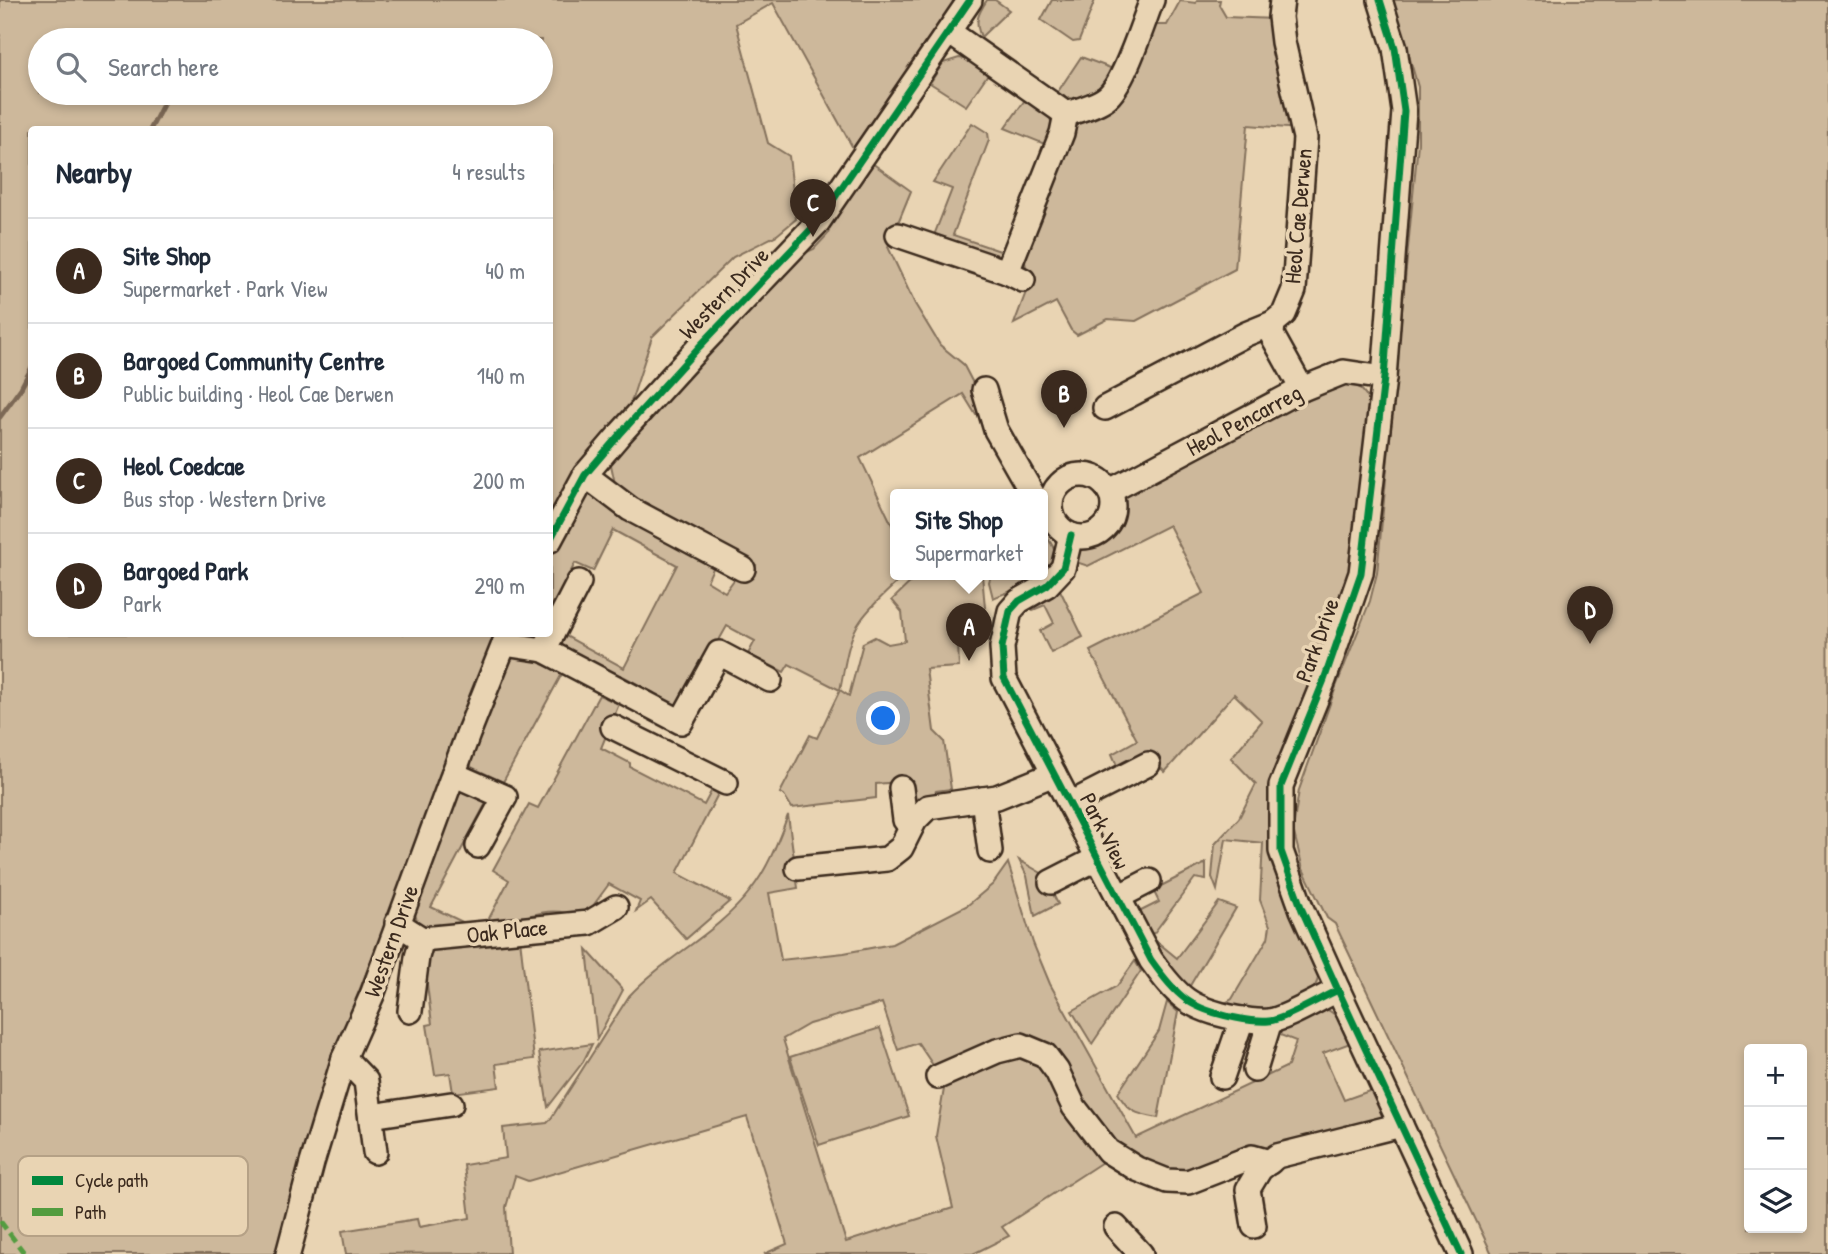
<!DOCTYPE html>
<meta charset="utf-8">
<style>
body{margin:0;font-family:"Patrick Hand",sans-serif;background:#f2f2f3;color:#1f2937}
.controls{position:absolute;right:21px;bottom:21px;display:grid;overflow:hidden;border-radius:7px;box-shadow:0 4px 10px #0003}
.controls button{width:63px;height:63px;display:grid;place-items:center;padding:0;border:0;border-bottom:2px solid #e0e1e3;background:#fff;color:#1f2937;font:35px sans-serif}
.you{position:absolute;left:884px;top:719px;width:24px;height:24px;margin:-18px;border:5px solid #fff;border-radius:50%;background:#1a73e8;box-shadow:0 0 0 10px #1a73e833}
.badge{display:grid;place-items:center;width:46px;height:46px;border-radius:50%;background:#3b2a1e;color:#fff;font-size:23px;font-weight:700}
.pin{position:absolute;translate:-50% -58px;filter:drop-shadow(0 2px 4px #0008)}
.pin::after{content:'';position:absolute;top:37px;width:24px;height:21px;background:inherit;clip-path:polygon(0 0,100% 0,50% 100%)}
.popup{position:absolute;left:890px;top:489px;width:158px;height:91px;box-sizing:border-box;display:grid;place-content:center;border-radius:7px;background:#fff;filter:drop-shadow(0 2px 5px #0005);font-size:23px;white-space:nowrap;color:#747a83}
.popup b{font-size:26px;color:#1f2937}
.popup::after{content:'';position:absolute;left:50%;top:100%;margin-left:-14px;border:14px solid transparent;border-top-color:#fff}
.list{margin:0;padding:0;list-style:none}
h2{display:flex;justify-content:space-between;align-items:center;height:91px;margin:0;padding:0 28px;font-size:30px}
h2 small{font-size:23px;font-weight:400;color:#747a83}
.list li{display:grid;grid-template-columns:46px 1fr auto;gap:21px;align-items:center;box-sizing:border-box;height:105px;padding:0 28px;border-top:2px solid #e0e1e3}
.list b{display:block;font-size:26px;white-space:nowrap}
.list p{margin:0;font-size:23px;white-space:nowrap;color:#747a83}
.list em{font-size:23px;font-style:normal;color:#747a83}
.icon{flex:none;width:38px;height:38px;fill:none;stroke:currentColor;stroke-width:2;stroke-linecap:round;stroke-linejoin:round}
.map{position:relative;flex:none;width:1828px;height:1254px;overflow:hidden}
.search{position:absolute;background:#fff;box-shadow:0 4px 10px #0003;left:28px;top:28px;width:525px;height:77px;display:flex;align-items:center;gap:18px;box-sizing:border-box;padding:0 24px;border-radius:38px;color:#747a83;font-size:26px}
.panel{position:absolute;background:#fff;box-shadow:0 4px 10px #0003;left:28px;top:126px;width:525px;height:511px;border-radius:7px}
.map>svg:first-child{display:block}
.green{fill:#cdb89b;stroke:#84715c;stroke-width:2;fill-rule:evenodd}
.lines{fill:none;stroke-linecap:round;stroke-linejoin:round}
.stream{stroke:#7b6854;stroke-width:5}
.minor-casing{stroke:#3b2a1e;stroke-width:28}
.minor{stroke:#e9d4b3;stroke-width:23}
.quiet{stroke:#529c3f;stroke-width:5;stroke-dasharray:10 5;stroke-linecap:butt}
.cycleway-casing{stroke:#e9d4b3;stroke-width:11}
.cycleway{stroke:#00873e;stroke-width:7}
.labels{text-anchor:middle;stroke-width:7;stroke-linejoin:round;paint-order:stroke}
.street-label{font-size:23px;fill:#3b2a1e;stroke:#e9d4b3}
.key{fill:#e9d4b3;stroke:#b5a186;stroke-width:2}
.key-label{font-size:19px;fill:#3b2a1e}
</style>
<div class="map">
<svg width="1828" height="1254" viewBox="0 0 1828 1254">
<rect width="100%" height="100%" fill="#e9d4b3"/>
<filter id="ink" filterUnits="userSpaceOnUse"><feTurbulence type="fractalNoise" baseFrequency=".0143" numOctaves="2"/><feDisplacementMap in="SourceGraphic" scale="14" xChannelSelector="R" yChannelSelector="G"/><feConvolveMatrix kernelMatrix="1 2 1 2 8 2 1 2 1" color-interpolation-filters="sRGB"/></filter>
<g filter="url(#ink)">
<g class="green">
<path d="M 0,0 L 955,0 L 853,148 L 773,3 L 736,24 L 768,143 L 789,156 L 796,219 L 777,235 L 733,257 L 652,337 L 630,405 L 550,515 L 550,130 L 32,130 L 32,634 L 499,634 L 336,1050 L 293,1189 L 277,1254 L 0,1254 ZM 40,40 L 541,40 L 541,93 L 40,93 Z"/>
<path d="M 987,0 L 995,0 L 1009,10 L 981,37 C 974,21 978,14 987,0 Z"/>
<polygon points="1052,0 1095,0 1079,41 1073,42 1041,20"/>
<polygon points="1197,0 1220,0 1219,5 1226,17 1275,19 1299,129 1248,125 1235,269 1136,321 1108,319 1077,335 1071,330 1056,302 1014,324 1032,276 1026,267 1024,257 1073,126 1084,116 1147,34 1157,25 1167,25 1180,1 1196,3"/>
<path d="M 1393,0 L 1828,0 L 1827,1254 L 1492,1254 L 1335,924 L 1327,918 L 1303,869 L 1293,829 L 1299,790 L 1336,687 L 1370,601 L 1377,573 L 1418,143 L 1418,87 ZM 1749,1049 L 1802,1049 L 1802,1228 L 1749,1228 Z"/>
<path d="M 1081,57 L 1116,70 C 1108,85 1093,101 1074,99 C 1069,99 1062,95 1057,93 Z"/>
<polygon points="959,58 976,61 990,71 966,106 930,83 943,63"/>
<polygon points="1027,97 1049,111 1052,127 1047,145 1005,128"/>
<polygon points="972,123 988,133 989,140 953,235 1003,252 995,256 933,238 952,189 933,182"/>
<path d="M 872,163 L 911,191 L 888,247 L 915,304 L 940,345 L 963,364 L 987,410 L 976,415 L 963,394 L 860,458 L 895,531 L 895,575 L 905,575 C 890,589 873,603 861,620 C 847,639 845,667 840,690 L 849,696 L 863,643 L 875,637 L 888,644 L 905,641 L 902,612 L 892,600 L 918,575 L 982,575 L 988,640 L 958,642 L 959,667 L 926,669 L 934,731 L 944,741 L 951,789 L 936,791 L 933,799 L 918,803 L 912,799 L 909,781 L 876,784 L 876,798 L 792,808 L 784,795 L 780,793 L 810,735 L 817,738 L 840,690 L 789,664 L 784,672 L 748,654 L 755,641 L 727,626 L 683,704 L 666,707 L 657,703 L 654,693 L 621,675 L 609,677 L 565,652 L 561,644 L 566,636 L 624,668 L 677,565 L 613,530 L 593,571 L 575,563 L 550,615 L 550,558 L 558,538 L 579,501 L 593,492 L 716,562 L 707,581 L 725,592 L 739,573 L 752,575 L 756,565 L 638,503 L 615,484 L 610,460 L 798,256 L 814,249 L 828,234 L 831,220 Z"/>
<path d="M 1340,380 C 1356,382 1365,390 1371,405 L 1358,552 L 1275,784 L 1269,812 L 1272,844 L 1316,961 C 1317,966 1319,973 1318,978 C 1315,1001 1265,1012 1246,1011 C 1237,1011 1227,1008 1218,1007 L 1232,999 L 1268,938 L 1270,926 L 1260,900 L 1263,843 L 1226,839 L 1217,890 L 1212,877 L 1215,844 L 1239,818 L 1256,784 L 1231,758 L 1262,721 L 1234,694 L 1165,772 L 1154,762 L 1118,768 L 1112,754 L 1137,740 L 1090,651 L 1204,593 L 1169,525 L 1088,566 L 1079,563 L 1076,558 L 1078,551 L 1107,542 C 1117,524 1118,504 1132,489 Z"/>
<path d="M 1043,531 C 1046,537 1053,544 1054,550 C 1060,577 1012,590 993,598 L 989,582 L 991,575 L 1042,575 Z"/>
<polygon points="1060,590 1083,637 1051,653 1040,631 1054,623 1045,605 1033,610 1030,604"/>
<polygon points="514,655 543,657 542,664 563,672 503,782 471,767 470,759 503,676"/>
<path d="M 599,695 L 619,704 L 601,748 L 630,763 L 630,767 L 704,805 L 713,788 L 719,792 L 677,873 L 730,901 L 686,939 L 651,900 L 636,911 L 640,901 L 609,884 L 587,914 L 576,917 C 556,906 535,914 515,920 C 506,922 496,922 486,924 L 509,880 L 493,870 L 529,804 L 538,808 Z"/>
<polygon points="463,786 492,802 486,803 431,907 469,925 431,931 419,926 413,908 458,792"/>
<path d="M 788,815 L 798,888 L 769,893 L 781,960 L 844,953 L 892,944 L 968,905 L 993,884 L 1008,863 L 1033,943 L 1050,984 L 1136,1138 L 1288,1066 L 1296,1041 L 1280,1035 L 1284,1023 C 1325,1004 1329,999 1353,1042 L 1323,1053 L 1344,1100 L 1372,1090 L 1387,1124 L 1264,1153 L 1251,1146 L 1243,1156 L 1179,1176 L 1110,1157 L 1002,1227 L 1009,1236 L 973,1254 L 764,1254 L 787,1244 L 747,1117 L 528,1181 L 515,1176 L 506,1207 L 509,1253 L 346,1254 L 342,1231 L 417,1219 L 419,1227 L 470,1218 L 464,1165 L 506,1158 L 503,1128 L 547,1123 L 550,1120 L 629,996 C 665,957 717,934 750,891 C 768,869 778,841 788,815 ZM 882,1003 L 898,1050 L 918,1043 L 945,1083 L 936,1136 L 953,1208 L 846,1242 L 783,1039 L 809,1024 Z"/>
<polygon points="1019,860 1043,874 1058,904 1035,916 1027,876"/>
<polygon points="1206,863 1206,880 1195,878 1154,933 1147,935 1137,913 1159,902 1153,890"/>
<polygon points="1219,902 1236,908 1188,989 1176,980 1151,941 1155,940 1177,958"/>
<polygon points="520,939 534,1059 496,1064 499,1087 453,1093 450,1073 435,1075 427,1025 432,1024 423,952 431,944"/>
<polygon points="587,950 623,990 597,1039"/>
<polygon points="1135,961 1141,971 1092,1044 1072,1011 1117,986"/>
<path d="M 1167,1002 L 1178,1012 L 1158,1118 C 1136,1114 1128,1112 1118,1093 L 1159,1031 Z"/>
<polygon points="880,1028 909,1116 819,1145 790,1057"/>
<polygon points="592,1044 583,1062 548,1107 539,1052"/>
</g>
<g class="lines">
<g class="stream">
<polyline points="150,130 169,93"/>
<polyline points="0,417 21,388 32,367"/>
</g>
<defs>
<g id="minor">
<polyline points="1380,0 1395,48 1404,111 1384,378 1361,573 1324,680 1281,786 1281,851 1302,910 1338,990 1461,1254"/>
<polyline points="949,32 1066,114"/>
<polyline points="898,235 1007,272 1023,280"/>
<path d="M 1007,272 L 1062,133 L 1066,114 C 1079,110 1095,106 1106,98 C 1124,85 1143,22 1152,0"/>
<polyline points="1273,323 1272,335 1302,389"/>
<polyline points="984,390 996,430 1033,495"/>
<polyline points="1105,408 1246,334 1273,323 1284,314 1294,290 1305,138 1283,42 1280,17 1282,0"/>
<circle cx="1082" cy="506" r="31"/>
<polyline points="585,475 630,509 743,569"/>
<polyline points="1110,491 1302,389 1344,372 1384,378"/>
<path d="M 1071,535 L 1063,568 L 1047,585 L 1019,601 L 1010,611 L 1002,647 L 1004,678 L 1151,960 C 1178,998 1190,1009 1236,1018 C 1246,1020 1259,1022 1269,1021 C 1284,1020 1322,997 1338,990"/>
<polyline points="550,540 585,475 620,434 699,347 818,222 970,0"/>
<polyline points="504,644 544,650 681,722 719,653 770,680"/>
<polyline points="544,650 579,582"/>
<polyline points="613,727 726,783"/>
<polyline points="453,774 505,797 478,846"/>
<polyline points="901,788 905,820 911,827"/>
<polyline points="983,799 990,851"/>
<polyline points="1070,804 1148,764"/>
<polyline points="798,868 887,859 901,848 915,820 928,807 997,797 1054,774"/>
<polyline points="1051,882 1098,858"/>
<polyline points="1118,897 1149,881"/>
<polyline points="397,923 422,939 589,923 616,907"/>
<polyline points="410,1011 417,957 422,939"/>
<polyline points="344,1058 366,1081 375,1152"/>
<polyline points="1255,1070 1270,1021"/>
<polyline points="938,1077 997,1051 1021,1045 1045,1055 1057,1071 1074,1107 1108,1151 1137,1169 1167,1181 1188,1182 1252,1157 1270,1162"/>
<polyline points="1222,1077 1242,1019"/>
<polyline points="371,1116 451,1104"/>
<polyline points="1254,1226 1248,1189 1260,1169 1277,1156 1401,1125"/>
<polyline points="1116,1227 1141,1254"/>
<polyline points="288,1254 312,1163 344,1058 372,995 468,734 508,634"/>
</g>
</defs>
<use href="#minor" class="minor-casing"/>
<use href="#minor" class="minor"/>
<polyline class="quiet" points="0,1221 25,1254"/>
<defs>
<g id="cycleway">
<polyline points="1380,0 1395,48 1404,111 1384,378 1361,573 1324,680 1281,786 1281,851 1302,910 1338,990 1461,1254"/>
<path d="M 1071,535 L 1063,568 L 1047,585 L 1019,601 L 1010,611 L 1002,647 L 1004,678 L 1151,960 C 1178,998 1190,1009 1236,1018 C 1246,1020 1259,1022 1269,1021 C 1284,1020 1322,997 1338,990"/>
<polyline points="550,540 585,475 620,434 699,347 818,222 970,0"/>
</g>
</defs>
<use href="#cycleway" class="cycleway-casing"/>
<use href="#cycleway" class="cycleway"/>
</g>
</g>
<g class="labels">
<g class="street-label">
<text transform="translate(1298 216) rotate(-85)" y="8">Heol Cae Derwen</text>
<text transform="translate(724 293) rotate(-46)" y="8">Western Drive</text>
<text transform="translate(1244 420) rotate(-28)" y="8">Heol Pencarreg</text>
<text transform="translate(1317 640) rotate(-70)" y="8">Park Drive</text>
<text transform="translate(1105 831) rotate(63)" y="8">Park View</text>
<text transform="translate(507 931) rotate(-6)" y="8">Oak Place</text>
<text transform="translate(391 941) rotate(-70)" y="8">Western Drive</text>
</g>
</g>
<rect x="18" y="1156" width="230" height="80" rx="10" class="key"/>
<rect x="32" y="1176" width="31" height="9" fill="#00873e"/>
<rect x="32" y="1208" width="31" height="8" fill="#529c3f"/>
<g class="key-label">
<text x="75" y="1187">Cycle path</text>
<text x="75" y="1219">Path</text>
</g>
</svg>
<div class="controls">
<button>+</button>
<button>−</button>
<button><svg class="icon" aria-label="layers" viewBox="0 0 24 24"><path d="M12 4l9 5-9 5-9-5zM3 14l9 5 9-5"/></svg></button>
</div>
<div class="you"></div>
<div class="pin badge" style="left:969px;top:661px">A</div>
<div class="popup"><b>Site Shop</b>Supermarket</div>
<div class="pin badge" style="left:1064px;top:428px">B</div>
<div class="pin badge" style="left:813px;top:237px">C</div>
<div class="pin badge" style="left:1590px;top:644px">D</div>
<div class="search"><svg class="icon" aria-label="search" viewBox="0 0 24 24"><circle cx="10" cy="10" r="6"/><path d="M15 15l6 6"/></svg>Search here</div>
<section class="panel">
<h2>Nearby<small>4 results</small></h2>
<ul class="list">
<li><span class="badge">A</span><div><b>Site Shop</b><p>Supermarket · Park View</p></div><em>40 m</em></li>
<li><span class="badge">B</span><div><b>Bargoed Community Centre</b><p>Public building · Heol Cae Derwen</p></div><em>140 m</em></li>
<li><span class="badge">C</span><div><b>Heol Coedcae</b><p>Bus stop · Western Drive</p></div><em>200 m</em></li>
<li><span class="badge">D</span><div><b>Bargoed Park</b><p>Park</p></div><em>290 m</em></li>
</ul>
</section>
</div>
